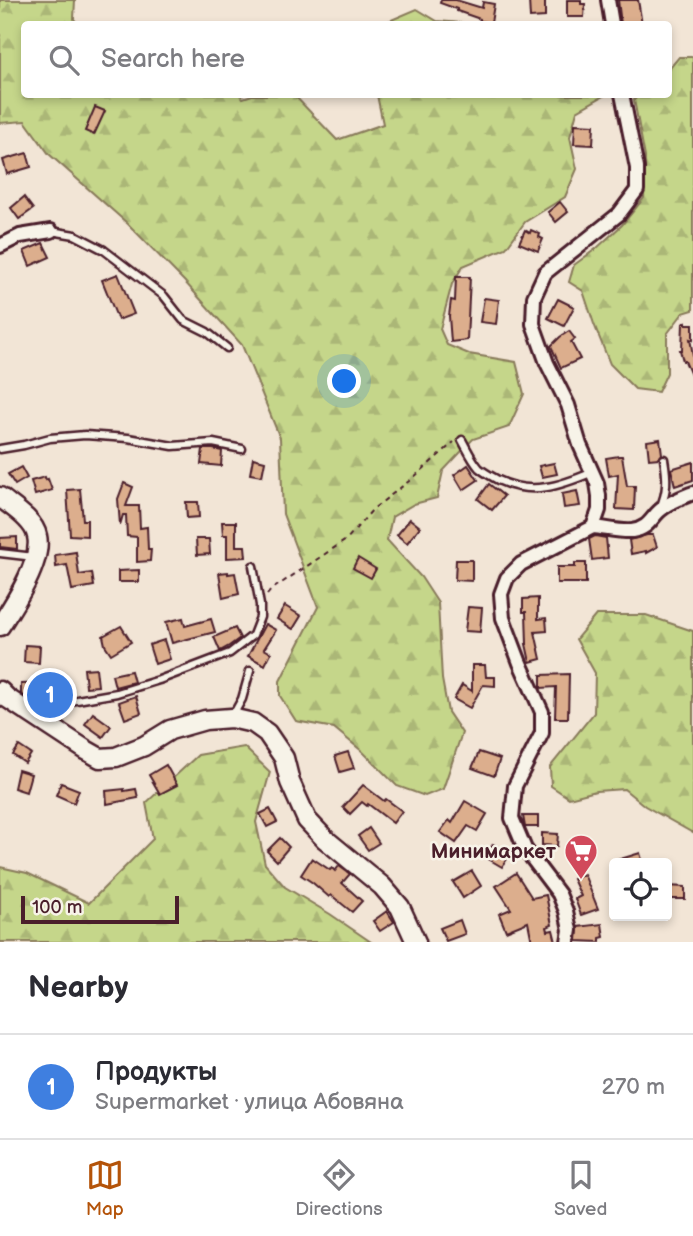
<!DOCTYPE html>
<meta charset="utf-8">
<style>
body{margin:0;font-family:"Balsamiq Sans",sans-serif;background:#f2f2f3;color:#2b2b33}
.controls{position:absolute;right:21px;bottom:21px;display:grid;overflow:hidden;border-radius:7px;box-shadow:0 4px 10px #0003}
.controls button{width:63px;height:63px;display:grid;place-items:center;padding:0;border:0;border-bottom:2px solid #e1e1e2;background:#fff;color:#2b2b33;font:35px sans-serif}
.scale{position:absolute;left:21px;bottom:18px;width:158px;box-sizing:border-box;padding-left:7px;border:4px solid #4a1f2b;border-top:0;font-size:19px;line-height:24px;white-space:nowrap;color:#4a1f2b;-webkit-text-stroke:5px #f7f3e8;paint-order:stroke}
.you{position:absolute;left:345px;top:382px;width:24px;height:24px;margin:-18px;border:5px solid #fff;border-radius:50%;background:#1a73e8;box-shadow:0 0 0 10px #1a73e833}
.badge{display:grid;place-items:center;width:46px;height:46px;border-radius:50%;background:#b45309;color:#fff;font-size:23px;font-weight:700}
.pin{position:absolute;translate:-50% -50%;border:4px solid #fff;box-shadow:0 2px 7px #0006}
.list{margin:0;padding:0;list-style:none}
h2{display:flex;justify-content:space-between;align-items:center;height:91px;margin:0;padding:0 28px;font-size:30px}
h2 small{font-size:23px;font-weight:400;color:#7c7c81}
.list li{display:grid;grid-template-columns:46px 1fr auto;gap:21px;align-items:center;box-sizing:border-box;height:105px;padding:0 28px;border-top:2px solid #e1e1e2}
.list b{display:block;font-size:26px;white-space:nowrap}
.list p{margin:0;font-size:23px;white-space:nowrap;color:#7c7c81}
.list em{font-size:23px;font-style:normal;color:#7c7c81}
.icon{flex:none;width:38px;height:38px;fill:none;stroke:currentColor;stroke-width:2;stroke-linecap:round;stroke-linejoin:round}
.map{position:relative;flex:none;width:693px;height:942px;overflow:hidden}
.search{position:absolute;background:#fff;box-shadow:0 4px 10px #0003;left:21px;right:21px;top:21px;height:77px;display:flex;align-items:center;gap:18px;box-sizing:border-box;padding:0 24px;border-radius:7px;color:#7c7c81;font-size:26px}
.sheet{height:196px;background:#fff}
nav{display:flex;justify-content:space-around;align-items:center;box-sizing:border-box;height:98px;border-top:2px solid #e1e1e2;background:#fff;font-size:19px;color:#7c7c81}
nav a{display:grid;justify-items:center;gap:4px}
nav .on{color:#b45309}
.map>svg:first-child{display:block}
.forest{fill:url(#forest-firs);stroke:#887a5a;stroke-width:2}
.building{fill:#dcae8d;stroke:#4a1f2b;stroke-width:2}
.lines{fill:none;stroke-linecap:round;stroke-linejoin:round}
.lane-casing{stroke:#4a1f2b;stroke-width:11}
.street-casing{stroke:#4a1f2b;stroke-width:18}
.secondary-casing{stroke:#4a1f2b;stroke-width:23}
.path{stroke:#4a1f2b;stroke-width:2;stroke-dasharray:5 5;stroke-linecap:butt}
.lane{stroke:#f7f3e8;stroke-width:6}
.street{stroke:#f7f3e8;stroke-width:12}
.secondary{stroke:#f7f3e8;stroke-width:18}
.labels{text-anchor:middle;stroke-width:5;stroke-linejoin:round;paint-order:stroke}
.poi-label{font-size:21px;font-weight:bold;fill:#4a1f2b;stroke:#f7f3e8;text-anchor:end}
</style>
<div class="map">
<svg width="693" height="942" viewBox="0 0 693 942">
<defs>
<pattern id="forest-firs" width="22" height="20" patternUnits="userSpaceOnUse" patternTransform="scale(1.75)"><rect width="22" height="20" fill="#c5d68a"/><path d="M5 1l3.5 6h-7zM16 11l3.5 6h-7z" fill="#abb777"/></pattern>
</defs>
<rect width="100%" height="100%" fill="#f2e5d6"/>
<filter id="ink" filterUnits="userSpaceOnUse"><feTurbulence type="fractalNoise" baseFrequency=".0143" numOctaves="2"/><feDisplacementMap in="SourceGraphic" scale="14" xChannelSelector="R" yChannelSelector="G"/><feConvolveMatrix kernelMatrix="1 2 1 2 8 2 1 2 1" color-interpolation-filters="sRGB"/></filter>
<g filter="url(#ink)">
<g class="forest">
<polygon points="0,0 75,0 74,19 78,24 24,24 24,94 240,94 243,98 252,95 294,95 337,140 383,124 377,95 605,95 577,111 570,137 577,169 565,197 525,222 506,248 463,266 452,284 440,329 447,345 469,354 516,362 524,394 509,427 473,439 443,471 437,498 414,504 392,517 387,540 421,577 438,603 442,679 448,712 462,733 443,789 425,796 397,786 363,752 334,728 296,721 280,696 280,681 318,607 283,514 280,438 242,345 184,281 128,224 49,154 25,121 0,123"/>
<polygon points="417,9 437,21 476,24 382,24"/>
<polygon points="679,57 693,57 693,310 683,313 667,334 667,373 658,392 635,389 610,364 594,324 583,291 569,282 574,265 597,248 622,225 644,198 645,157 634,100 640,95 668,94 669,69"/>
<polygon points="596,615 646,615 693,631 693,833 645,806 624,789 596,791 569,798 551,786 550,767 594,713 595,673 576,639"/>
<polygon points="244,747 270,772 256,822 265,864 285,887 330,914 371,942 0,942 0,867 27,873 89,903 153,839 146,803 198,755"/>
</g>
<g class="building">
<polygon points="441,0 456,0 482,8 483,2 494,4 491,23 480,21 480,19 457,11 457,9 440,3"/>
<polygon points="529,0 545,0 545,17 530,18"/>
<polygon points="567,0 581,0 581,4 585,4 584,17 567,17"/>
<polygon points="618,0 638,0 642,24 621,24"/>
<polygon points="95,107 105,111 94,135 85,131"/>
<polygon points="575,124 594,125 593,145 574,144"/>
<polygon points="27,153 31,167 7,174 3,160"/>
<polygon points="24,197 33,209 19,219 11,208"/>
<polygon points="560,202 568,212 556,222 548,212"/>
<polygon points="525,230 530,233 531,230 540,234 539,237 543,239 538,251 519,243"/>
<polygon points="43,243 50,257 30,266 24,251"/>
<polygon points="118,274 134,314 118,320 102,280"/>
<polygon points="456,277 470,277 467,340 451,342 449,316 451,300 455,301"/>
<polygon points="484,298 499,300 496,324 480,322"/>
<polygon points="558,299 574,307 564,326 548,318"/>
<polygon points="686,322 686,324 693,324 693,340 690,339 693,355 693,380 685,361 683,361 680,350 682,350 683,323"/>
<polygon points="569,331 575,339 571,342 580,359 561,368 551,346 560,337"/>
<polygon points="660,439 662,454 659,458 649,459 647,441"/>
<polygon points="203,449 213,449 222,451 221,466 201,464"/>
<polygon points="619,456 622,456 627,486 635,486 634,510 616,509 618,474 609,476 606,458"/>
<polygon points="253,458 265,461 262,476 250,474"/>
<polygon points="693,462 693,480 675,486 671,469"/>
<polygon points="554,463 557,474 542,477 539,466"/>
<polygon points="468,465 478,480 463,490 454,475"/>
<polygon points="21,467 27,478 15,485 8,474"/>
<polygon points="45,477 46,480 48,479 52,490 35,495 31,481"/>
<polygon points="124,483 133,487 126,506 139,506 140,528 147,527 148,549 151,549 150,561 137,562 137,537 127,536 126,515 123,515 120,525 118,499"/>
<polygon points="489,484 504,496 492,510 478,499"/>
<polygon points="80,489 83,520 87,520 87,536 70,535 67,490"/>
<polygon points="577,491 580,506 564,508 562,494"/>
<polygon points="186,502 198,502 199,517 187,518"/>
<polygon points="410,519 420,527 407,543 397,535"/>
<polygon points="222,522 236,522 236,546 245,546 246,557 227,558 227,535 223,535"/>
<polygon points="647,535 653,535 657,547 646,553 646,551 631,554 629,540"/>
<polygon points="595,536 606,538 608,558 592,560 589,539"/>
<polygon points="17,537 17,549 0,547 0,538"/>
<polygon points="196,539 209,539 210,554 197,555"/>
<polygon points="76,552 79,575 92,573 94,586 72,590 67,565 56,567 55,555"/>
<polygon points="358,558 376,569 371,578 353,568"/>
<polygon points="456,560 472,560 472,581 455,580"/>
<polygon points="575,563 586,563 586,583 557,583 557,567 575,567"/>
<polygon points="139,570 139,582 118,582 118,571"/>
<polygon points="228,572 228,574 235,573 239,594 223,598 219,573"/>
<polygon points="538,598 538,619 546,618 547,631 535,632 541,659 530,662 526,644 527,644 526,612 523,612 523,599"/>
<polygon points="285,606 301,616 293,629 277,619"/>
<polygon points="468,607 482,608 480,632 465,631"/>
<polygon points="183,618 185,626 211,619 215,632 172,643 166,622"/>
<polygon points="265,624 276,630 264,649 271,653 265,665 248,656"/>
<polygon points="121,626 131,642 111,654 105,645 103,636"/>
<polygon points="235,628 240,638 229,646 220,651 214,637"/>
<polygon points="164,640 170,659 155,664 149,645"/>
<polygon points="25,645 40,646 39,663 24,662"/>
<polygon points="472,665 485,665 486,677 495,677 495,686 483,685 470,708 454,699 462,685 472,691"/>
<polygon points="96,668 98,686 86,687 84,669"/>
<polygon points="131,671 134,682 115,687 112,675"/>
<polygon points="569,674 568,718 555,718 556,687 541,688 541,675"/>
<polygon points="53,683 54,697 28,698 21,694 21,684"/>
<polygon points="136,696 141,713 125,719 119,702"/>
<polygon points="93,713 111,726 103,737 85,724"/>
<polygon points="19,746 31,754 25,763 13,755"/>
<polygon points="348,752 354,768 340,772 335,756"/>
<polygon points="479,752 500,759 494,776 472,768"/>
<polygon points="166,765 177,785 160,794 149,775"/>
<polygon points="18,770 31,774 26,792 14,788"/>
<polygon points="61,783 79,790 74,803 56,795"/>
<polygon points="363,785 384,801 386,799 402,811 393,823 368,804 367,806 362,802 350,814 343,807"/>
<polygon points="124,789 124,791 136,789 138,798 107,804 106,791"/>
<polygon points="465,801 487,814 477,831 468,826 456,843 440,832 449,820 452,823"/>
<polygon points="270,809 277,822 267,827 260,814"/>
<polygon points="523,816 538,816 538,827 525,827"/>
<polygon points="369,828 379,843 368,850 358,836"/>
<polygon points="542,833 558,834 557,846 542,845"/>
<polygon points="280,838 289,847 277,861 267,851"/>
<polygon points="493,844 510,854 502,867 485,857"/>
<polygon points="640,853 643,863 614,863 614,861"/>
<polygon points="312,858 330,870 332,868 335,871 339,866 350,874 342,883 362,901 352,912 331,895 329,897 313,883 301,875"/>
<polygon points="472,871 481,886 463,898 453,882"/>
<polygon points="516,873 532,898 546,895 552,925 547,927 548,931 553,930 556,942 532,942 528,922 506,931 499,914 511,909 496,886"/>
<polygon points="584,874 598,909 581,915 575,899 581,896 573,879"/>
<polygon points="667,886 685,887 685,899 667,899"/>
<polygon points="387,911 394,922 380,931 373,921"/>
<polygon points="460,920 465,934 446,941 440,928"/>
<polygon points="602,924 604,937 600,938 600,942 577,941 578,927"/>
</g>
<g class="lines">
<defs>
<g id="lane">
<polyline points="51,231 75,235 104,250 164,296 183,320 207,332 227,348"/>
<path d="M 462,440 C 467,449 472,460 479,468 C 485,473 491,476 498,480 C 531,496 560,486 593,472"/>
<polyline points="0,449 24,445 50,438 85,435 128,438 173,446 213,443 242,449"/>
<path d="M 660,508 C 668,491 667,477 664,459"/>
<polyline points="0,553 34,557"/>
<polyline points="27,708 42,704 77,700 117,693 159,680 230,653 253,635 260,617 260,605 253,566"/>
<polyline points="232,717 242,699 250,671"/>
</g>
<g id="street">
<polyline points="608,0 612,24"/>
<polyline points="0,246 20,236 51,231"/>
<path d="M 593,527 C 605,528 620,532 632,531 C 651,528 651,516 663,508 C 672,501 683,497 693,493"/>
<polyline points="568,942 570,930 566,911 559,894 525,849 512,818 515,786 542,733 542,712 520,663 503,618 501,594 507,578 521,564 593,527 599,510 599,496 597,483 580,445 568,405 547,363 533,324 534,297 545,273 619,214 637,190 637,168 622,94"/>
</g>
<g id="secondary">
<path d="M 0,497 C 12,507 34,520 37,536 C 43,561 13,606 0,626"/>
<polyline points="0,691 7,698 86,750 100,758 116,757 144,746 170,730 205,720 231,718 253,723 267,733 284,758 290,782 307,820 325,839 382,886 400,907 416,942"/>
</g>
</defs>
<use href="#lane" class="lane-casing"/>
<use href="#street" class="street-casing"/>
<use href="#secondary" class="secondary-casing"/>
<polyline class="path" points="267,595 271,590 346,540 373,509 413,478 454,442"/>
<use href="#lane" class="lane"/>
<use href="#street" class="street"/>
<use href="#secondary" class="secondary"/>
</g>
</g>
<defs>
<symbol id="supermarket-pin" viewBox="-11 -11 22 30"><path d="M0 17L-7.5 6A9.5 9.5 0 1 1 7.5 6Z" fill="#d1495b" stroke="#f7f3e8"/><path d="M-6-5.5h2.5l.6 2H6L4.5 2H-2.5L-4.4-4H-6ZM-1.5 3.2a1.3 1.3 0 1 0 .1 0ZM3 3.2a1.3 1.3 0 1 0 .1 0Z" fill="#fff"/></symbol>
</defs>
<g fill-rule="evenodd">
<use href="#supermarket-pin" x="562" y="832" width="38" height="52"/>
</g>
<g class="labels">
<g class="poi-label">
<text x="556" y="858">Минимаркет</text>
</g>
</g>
</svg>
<div class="controls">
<button><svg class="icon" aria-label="locate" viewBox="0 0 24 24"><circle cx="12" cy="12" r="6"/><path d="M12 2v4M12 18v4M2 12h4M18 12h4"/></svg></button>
</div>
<div class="scale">100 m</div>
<div class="you"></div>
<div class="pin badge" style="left:50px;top:695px;background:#3f7fe0">1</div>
<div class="search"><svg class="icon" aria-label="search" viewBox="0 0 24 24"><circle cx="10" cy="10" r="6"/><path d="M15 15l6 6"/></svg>Search here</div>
</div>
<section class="sheet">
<h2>Nearby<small></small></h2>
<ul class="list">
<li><span class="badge" style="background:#3f7fe0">1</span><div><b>Продукты</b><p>Supermarket · улица Абовяна</p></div><em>270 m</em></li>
</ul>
</section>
<nav>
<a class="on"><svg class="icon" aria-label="map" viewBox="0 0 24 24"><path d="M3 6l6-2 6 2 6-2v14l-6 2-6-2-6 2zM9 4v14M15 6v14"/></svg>Map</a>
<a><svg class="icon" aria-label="directions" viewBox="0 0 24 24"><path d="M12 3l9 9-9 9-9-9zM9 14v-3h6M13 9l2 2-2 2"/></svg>Directions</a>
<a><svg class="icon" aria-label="saved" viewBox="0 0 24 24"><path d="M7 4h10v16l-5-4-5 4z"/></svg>Saved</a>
</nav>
